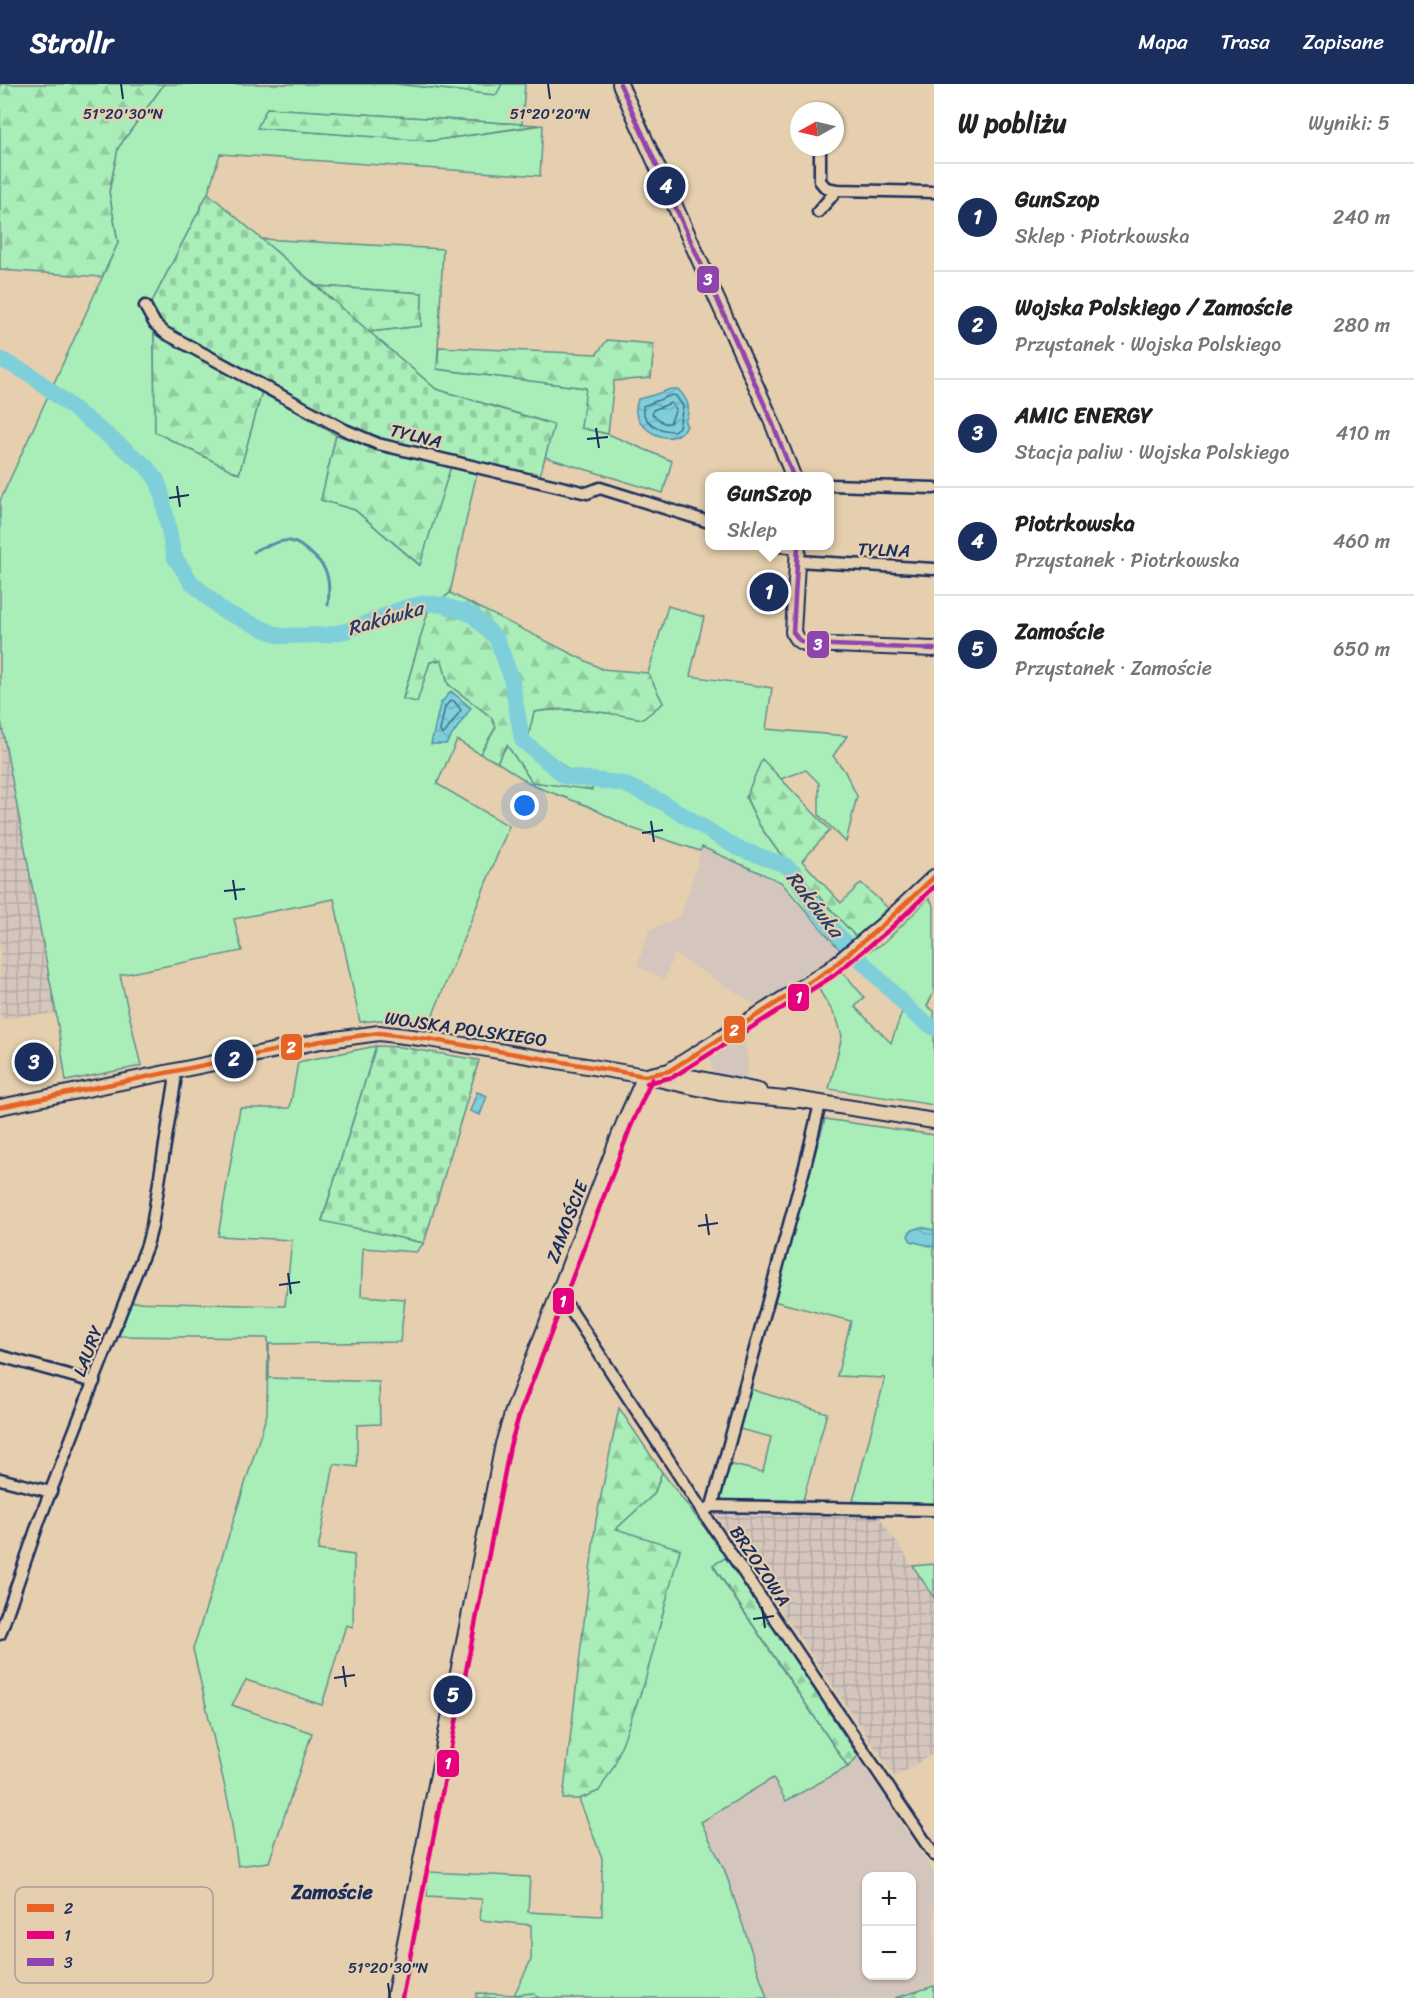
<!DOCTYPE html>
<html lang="pl">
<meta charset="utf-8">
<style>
body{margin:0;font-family:Sriracha,sans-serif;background:#f2f2f2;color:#222}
.controls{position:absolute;right:18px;bottom:18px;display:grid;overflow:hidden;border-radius:12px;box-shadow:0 2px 4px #0004}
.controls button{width:54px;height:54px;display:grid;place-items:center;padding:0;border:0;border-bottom:2px solid #e0e0e0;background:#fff;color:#222;font:30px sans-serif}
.compass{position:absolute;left:790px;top:18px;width:54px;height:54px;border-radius:50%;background:#fff;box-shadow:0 2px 4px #0004;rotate:262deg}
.you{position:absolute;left:525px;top:722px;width:21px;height:21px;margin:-15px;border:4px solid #fff;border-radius:50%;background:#1a73e8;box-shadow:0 0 0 9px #1a73e833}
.badge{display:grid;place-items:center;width:39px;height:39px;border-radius:50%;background:#1b2f5e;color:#fff;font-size:20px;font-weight:700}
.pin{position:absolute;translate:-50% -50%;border:3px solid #fff;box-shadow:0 2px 6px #0006}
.popup{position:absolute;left:705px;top:388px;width:129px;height:78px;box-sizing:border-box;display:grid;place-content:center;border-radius:12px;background:#fff;filter:drop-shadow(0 2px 4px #0005);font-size:20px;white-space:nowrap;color:#767676}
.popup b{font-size:22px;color:#222}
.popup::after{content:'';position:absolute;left:50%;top:100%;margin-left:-12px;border:12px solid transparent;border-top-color:#fff}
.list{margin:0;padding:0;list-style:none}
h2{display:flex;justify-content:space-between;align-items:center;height:78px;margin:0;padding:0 24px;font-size:26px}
h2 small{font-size:20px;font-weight:400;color:#767676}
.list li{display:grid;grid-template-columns:39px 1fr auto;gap:18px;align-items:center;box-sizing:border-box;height:108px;padding:0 24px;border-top:2px solid #e0e0e0}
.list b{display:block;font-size:22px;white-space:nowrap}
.list p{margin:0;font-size:20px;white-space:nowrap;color:#767676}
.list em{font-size:20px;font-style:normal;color:#767676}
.map{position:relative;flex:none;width:934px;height:1914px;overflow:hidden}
header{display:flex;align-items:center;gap:36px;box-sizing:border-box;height:84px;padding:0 30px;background:#1b2f5e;color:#fff}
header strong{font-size:28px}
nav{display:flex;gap:33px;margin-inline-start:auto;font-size:21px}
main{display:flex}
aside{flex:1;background:#fff}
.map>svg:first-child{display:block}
.built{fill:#d5c6bd;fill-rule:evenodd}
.industrial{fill:url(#industrial-grid)}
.grass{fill:#a9edb8;stroke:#628e8b;stroke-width:1.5}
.forest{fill:url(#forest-firs);stroke:#628e8b;stroke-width:1.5}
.cemetery{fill:url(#cemetery-stones);stroke:#628e8b;stroke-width:1.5}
.water{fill:url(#water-waves);stroke:#578fa9;stroke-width:1.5}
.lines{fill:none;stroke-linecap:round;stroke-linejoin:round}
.shore{stroke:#436f90;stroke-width:1.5}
.stream{stroke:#578fa9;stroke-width:3}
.river{stroke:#7fcfdb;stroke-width:16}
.minor-casing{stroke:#1b2f5e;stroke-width:15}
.tertiary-casing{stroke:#1b2f5e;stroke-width:18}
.minor{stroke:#e5cfae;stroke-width:10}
.tertiary{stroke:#e5cfae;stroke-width:14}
.bus-1-casing{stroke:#e5cfae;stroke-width:9}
.bus-2-casing{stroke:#e5cfae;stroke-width:9}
.bus-3-casing{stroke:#e5cfae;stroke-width:9}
.bus-1{stroke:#e76225;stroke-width:4.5}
.bus-2{stroke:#e5007d;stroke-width:4.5}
.bus-3{stroke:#8e44ad;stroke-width:4.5}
.ticks{fill:none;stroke:#1b2f5e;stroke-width:2}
.labels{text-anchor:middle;stroke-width:4.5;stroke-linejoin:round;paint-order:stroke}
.street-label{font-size:18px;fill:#1b2f5e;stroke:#e5cfae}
.water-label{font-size:20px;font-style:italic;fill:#253f6a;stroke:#e5cfae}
.neighbourhood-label{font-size:20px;font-weight:bold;fill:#1b2f5e;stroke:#e5cfae}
.key{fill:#e5cfae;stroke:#a89f96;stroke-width:1.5}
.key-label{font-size:16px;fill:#1b2f5e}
.ticks-label{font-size:15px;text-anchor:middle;fill:#1b2f5e;stroke:#e5cfae;stroke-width:4.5;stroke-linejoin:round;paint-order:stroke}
.line-badge{stroke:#e5cfae;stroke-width:2}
.badge-label{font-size:16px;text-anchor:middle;font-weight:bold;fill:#fff}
</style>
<header>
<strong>Strollr</strong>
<nav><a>Mapa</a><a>Trasa</a><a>Zapisane</a></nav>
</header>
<main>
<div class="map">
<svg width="934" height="1914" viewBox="0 0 934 1914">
<defs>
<pattern id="industrial-grid" width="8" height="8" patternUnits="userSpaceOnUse" patternTransform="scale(1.5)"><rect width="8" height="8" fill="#d5c6bd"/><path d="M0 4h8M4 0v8" fill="none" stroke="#b6aaa5"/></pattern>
<pattern id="forest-firs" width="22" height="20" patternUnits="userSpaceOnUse" patternTransform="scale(1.5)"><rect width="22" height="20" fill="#a9edb8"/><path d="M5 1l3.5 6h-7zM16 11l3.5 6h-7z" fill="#91cca1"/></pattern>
<pattern id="cemetery-stones" width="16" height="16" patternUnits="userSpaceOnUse" patternTransform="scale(1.5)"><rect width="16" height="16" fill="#a9edb8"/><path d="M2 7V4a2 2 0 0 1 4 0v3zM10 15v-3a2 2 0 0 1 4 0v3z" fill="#91cca1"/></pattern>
<pattern id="water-waves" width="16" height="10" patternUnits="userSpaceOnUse" patternTransform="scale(1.5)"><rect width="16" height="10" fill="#7fcfdb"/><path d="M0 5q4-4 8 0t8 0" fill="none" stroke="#6db2be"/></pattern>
</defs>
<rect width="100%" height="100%" fill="#e5cfae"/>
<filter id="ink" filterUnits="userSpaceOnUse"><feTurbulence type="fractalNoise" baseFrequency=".0167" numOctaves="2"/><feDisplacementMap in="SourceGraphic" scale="12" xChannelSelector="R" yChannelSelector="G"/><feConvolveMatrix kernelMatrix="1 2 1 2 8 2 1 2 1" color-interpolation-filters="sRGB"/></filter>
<g filter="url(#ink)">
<g class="built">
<polygon points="702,763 781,798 841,867 811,890 756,921 674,870 665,895 637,882 649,846 681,832"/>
<polygon points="744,953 748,976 746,998 712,991 711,972"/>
<path d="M 858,1672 L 934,1789 L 934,1902 L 895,1914 L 767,1914 L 725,1787 L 701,1738 L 774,1694 L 786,1717 L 848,1683 ZM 866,1792 L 912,1792 L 912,1892 L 866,1892 Z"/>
</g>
<g class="industrial">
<polygon points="0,632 56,929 0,935"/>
<polygon points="715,1429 879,1432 934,1514 934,1669 895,1693"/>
</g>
<g class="grass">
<path d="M 164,0 L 397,0 L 496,11 L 502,0 L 525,0 L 522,40 L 267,24 L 258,44 L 430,57 L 543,41 L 540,92 L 220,70 L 208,109 L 151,220 L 154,250 L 155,348 L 239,390 L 262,307 L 336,351 L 321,416 L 355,426 L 419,481 L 451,382 L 477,388 L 450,509 L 428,528 L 403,614 L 417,617 L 430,578 L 442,576 L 448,600 L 491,633 L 496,643 L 480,670 L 457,656 L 437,700 L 509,742 L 430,938 C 407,935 383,935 360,938 L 334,815 L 234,835 L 242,867 L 120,891 L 141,982 L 66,997 L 56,929 L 0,632 L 0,417 L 118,159 L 109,108 L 118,64 Z"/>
<polygon points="261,155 443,165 437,285 587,304 581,344 608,350 672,377 663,409 545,373 553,340 436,305 369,248 421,242 422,209 317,202"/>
<path d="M 668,522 L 704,533 L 690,592 L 772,604 L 766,645 L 847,652 L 833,672 L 844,686 L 857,712 L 846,758 L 819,731 L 819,699 L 806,686 L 781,695 L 762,676 L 746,714 L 760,742 L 777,766 L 857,854 L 841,867 L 781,798 L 702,763 L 700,767 L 631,744 L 588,722 L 534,702 L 497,678 L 507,661 L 532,698 L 558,701 L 594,689 L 570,687 L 528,653 L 534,628 C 571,622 607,629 643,634 L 663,619 L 648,589 Z"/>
<polygon points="929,814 934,822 934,908 927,922 934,927 934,1021 829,1005 842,952 837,935 818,904 842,887 864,913 855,923 891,959 907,914 864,870 884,859"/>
<polygon points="376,962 322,1136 424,1159 416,1168 363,1164 361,1212 405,1215 400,1258 269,1260 269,1294 379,1298 380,1340 357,1341 357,1383 334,1380 318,1466 354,1471 353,1543 346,1541 322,1621 246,1596 232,1621 312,1649 269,1778 238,1782 229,1721 193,1565 267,1330 268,1254 119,1252 131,1218 285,1222 292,1156 218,1152 240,1024 290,1024 298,978"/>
<polygon points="825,1035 934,1051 934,1423 853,1417 885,1294 837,1292 851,1237 773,1217"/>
<polygon points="747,1304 827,1329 803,1416 720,1416 728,1380 763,1388 771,1353 735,1344"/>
<polygon points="662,1388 727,1473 713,1482 848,1683 786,1717 773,1694 701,1738 725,1787 767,1914 538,1914 534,1909 514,1911 531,1876 531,1841 480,1836 482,1815 427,1812 429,1788 530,1793 528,1828 602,1832 602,1774 579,1715 599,1707 680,1466 615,1445 654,1410"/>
<polygon points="934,1480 934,1514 913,1482"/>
</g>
<g class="forest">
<polygon points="0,0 164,0 118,64 109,108 118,159 102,193 0,186"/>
<polygon points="395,0 502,0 496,11"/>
<polygon points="267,24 522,40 539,41 430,57 257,44"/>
<polygon points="317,202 422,209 421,242 369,248"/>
<polygon points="154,250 262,307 239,390 155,348"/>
<polygon points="607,256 654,260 651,294 614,297 608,350 581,344 586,304 437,285 439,263 597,270"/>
<polygon points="336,351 373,363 451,382 420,481 355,426 321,416"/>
<path d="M 450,509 L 602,585 L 648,589 L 663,619 L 643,635 C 607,629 570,621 534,628 L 528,653 L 570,687 L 594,689 L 592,706 L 532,698 L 507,661 L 497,678 L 480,670 L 496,643 L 491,633 L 448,600 L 442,576 L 430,578 L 417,618 L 403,615 L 428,527 Z"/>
<polygon points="762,675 830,746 802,777 841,819 861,799 888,824 857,854 777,766 760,742 746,713"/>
<polygon points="619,1324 662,1388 654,1410 616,1445 680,1465 645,1597 614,1682 599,1707 579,1715 563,1715 596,1436"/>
<polygon points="727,1473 858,1672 848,1683 713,1481"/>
<polygon points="934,1902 934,1914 895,1914"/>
<polygon points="477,1909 514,1911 534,1909 538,1914 476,1914"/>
</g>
<g class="cemetery">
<polygon points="208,109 436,305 554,341 539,395 367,351 169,248 157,232 151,220"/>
<polygon points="376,962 400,963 479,976 424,1159 322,1137"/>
</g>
<g class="water">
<path d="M 671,305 L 678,305 C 689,317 691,324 685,338 L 687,342 C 673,365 642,349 636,329 C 635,325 637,320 638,315 C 649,313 660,309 671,305 Z"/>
<polygon points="451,607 471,624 446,660 431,660 440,620"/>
<polygon points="477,1008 487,1012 480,1031 470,1027"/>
<polygon points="921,1143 934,1146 934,1163 911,1157 908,1152 910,1147"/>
</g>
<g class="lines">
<g class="shore">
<path d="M 672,311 L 676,312 L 683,322 L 679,343 L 674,347 C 660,347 641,339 643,322 Z"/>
<polygon points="671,319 676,325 670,339 664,339 652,330 653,326"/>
<polygon points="450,617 454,617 461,626 445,649 442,650 440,647 445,623"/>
</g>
<path class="stream" d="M 254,468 C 259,463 263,463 270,461 C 274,460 279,457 284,457 C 292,456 299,460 305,465 C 328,481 331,493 328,521"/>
<g class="river">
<polyline points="0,275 31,291 145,381 157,396 161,407 174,472 191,498 223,527 280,552 326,551 346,547 407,523 425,519 443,521 473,531 497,555 511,593 522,656 564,692 624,700 664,719 737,764 785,781 792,787 818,828 848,862"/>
<polyline points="857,872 915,931 934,944"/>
</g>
<defs>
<g id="minor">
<polyline points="820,63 820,97 826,104 837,106 934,108"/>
<polyline points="818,128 837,106"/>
<polyline points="145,222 155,240 165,249 345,346 378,360 587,409 600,404 709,438"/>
<polyline points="829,401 934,404"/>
<polyline points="780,462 797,464"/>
<polyline points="797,477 934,485"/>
<polyline points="556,1215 565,1219 570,1225 703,1428 934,1771"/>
<polyline points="0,1272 94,1298"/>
<polyline points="0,1395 51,1408"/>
<polyline points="712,1422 805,1082 820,1020"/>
<polyline points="707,1425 712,1422 934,1426"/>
<polyline points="0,1550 39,1437 147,1161 152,1142 175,998 173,988"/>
</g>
<g id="tertiary">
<polyline points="620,0 770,333 793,392"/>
<path d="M 798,462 L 793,548 C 796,556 800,558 808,560 L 934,565"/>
<polyline points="650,991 669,987 829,886 885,839 934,793"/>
<polyline points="665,991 696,994 759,1007"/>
<polyline points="789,1014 934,1037"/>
<polyline points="0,1023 321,957 379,949 428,955 645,992 720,1009 796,1016"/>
<polyline points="394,1914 503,1360 512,1330 624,1039 645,992"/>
</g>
</defs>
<use href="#minor" class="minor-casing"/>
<use href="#tertiary" class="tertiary-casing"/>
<use href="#minor" class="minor"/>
<use href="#tertiary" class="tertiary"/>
<defs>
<polyline id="bus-1" points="0,1023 321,957 379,949 428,955 645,992 669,987 829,886 885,839 934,793"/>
<g id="bus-2">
<polyline points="647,999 673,993 833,892 890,845 934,803"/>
<polyline points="402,1914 510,1362 519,1332 631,1042 652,995"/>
</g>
<g id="bus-3">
<polyline points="620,0 770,333 793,392"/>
<polyline points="798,462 793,548 799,556 808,560 934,565"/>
</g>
</defs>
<use href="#bus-1" class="bus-1-casing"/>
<use href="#bus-2" class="bus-2-casing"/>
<use href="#bus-3" class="bus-3-casing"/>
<use href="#bus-1" class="bus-1"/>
<use href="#bus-2" class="bus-2"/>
<use href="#bus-3" class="bus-3"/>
</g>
</g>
<path class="ticks" d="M 121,0 L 123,15M 548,0 L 550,15M 596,344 L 599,364M 587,355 L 608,353M 177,402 L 180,423M 169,414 L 189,411M 651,737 L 654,758M 642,749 L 663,746M 233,796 L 236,816M 224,807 L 245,805M 706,1130 L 709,1151M 698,1142 L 718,1139M 288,1189 L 291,1210M 279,1201 L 300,1198M 762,1523 L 765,1544M 753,1535 L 774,1532M 343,1582 L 346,1603M 334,1594 L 355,1591M 388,1899 L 390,1914"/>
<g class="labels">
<g class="street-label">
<text transform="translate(416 352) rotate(14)" y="6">TYLNA</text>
<text transform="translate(884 466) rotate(2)" y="6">TYLNA</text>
<text transform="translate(466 945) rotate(8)" y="6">WOJSKA POLSKIEGO</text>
<text transform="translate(567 1138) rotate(-69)" y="6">ZAMOŚCIE</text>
<text transform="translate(88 1267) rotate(-69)" y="6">LAURY</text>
<text transform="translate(760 1482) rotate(56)" y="6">BRZOZOWA</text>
</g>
<g class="water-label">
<text transform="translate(385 534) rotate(-16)" y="7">Rakówka</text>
<text transform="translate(815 820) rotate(52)" y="7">Rakówka</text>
</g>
<g class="neighbourhood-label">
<text x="332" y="1815">Zamoście</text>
</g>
</g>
<rect x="15" y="1803" width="198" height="96" rx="9" class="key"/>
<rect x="27" y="1820" width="27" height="8" fill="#e76225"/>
<rect x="27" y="1847" width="27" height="8" fill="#e5007d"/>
<rect x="27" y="1874" width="27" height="8" fill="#8e44ad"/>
<g class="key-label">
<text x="64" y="1830">2</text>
<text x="64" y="1857">1</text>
<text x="64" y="1884">3</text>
</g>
<g class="ticks-label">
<text x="123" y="35">51°20'30"N</text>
<text x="550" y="35">51°20'20"N</text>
<text x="388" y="1889">51°20'30"N</text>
</g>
<g class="line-badge">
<rect x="696" y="181" width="24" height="29" rx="6" fill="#8e44ad"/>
<rect x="806" y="546" width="24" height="29" rx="6" fill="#8e44ad"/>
<rect x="787" y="899" width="23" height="29" rx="6" fill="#e5007d"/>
<rect x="723" y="931" width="23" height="29" rx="6" fill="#e76225"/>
<rect x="280" y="949" width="23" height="28" rx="6" fill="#e76225"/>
<rect x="552" y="1203" width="23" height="28" rx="6" fill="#e5007d"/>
<rect x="436" y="1665" width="24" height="29" rx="6" fill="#e5007d"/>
</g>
<g class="badge-label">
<text x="708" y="201">3</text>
<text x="818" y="566">3</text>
<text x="799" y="919">1</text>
<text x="734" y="952">2</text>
<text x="291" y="969">2</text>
<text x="563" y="1223">1</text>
<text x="448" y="1685">1</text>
</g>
</svg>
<div class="controls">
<button>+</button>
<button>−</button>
</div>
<svg class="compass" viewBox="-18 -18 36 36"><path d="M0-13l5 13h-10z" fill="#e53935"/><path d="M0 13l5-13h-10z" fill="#767676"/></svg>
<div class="you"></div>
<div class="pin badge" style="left:769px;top:508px">1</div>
<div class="popup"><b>GunSzop</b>Sklep</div>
<div class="pin badge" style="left:234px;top:975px">2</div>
<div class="pin badge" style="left:34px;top:978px">3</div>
<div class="pin badge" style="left:666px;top:102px">4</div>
<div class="pin badge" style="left:453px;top:1611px">5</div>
</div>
<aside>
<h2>W pobliżu<small>Wyniki: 5</small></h2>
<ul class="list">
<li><span class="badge">1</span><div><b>GunSzop</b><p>Sklep · Piotrkowska</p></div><em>240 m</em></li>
<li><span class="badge">2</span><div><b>Wojska Polskiego / Zamoście</b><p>Przystanek · Wojska Polskiego</p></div><em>280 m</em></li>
<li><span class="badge">3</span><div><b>AMIC ENERGY</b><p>Stacja paliw · Wojska Polskiego</p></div><em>410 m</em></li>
<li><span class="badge">4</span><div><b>Piotrkowska</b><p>Przystanek · Piotrkowska</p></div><em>460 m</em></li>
<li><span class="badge">5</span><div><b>Zamoście</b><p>Przystanek · Zamoście</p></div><em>650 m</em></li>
</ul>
</aside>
</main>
